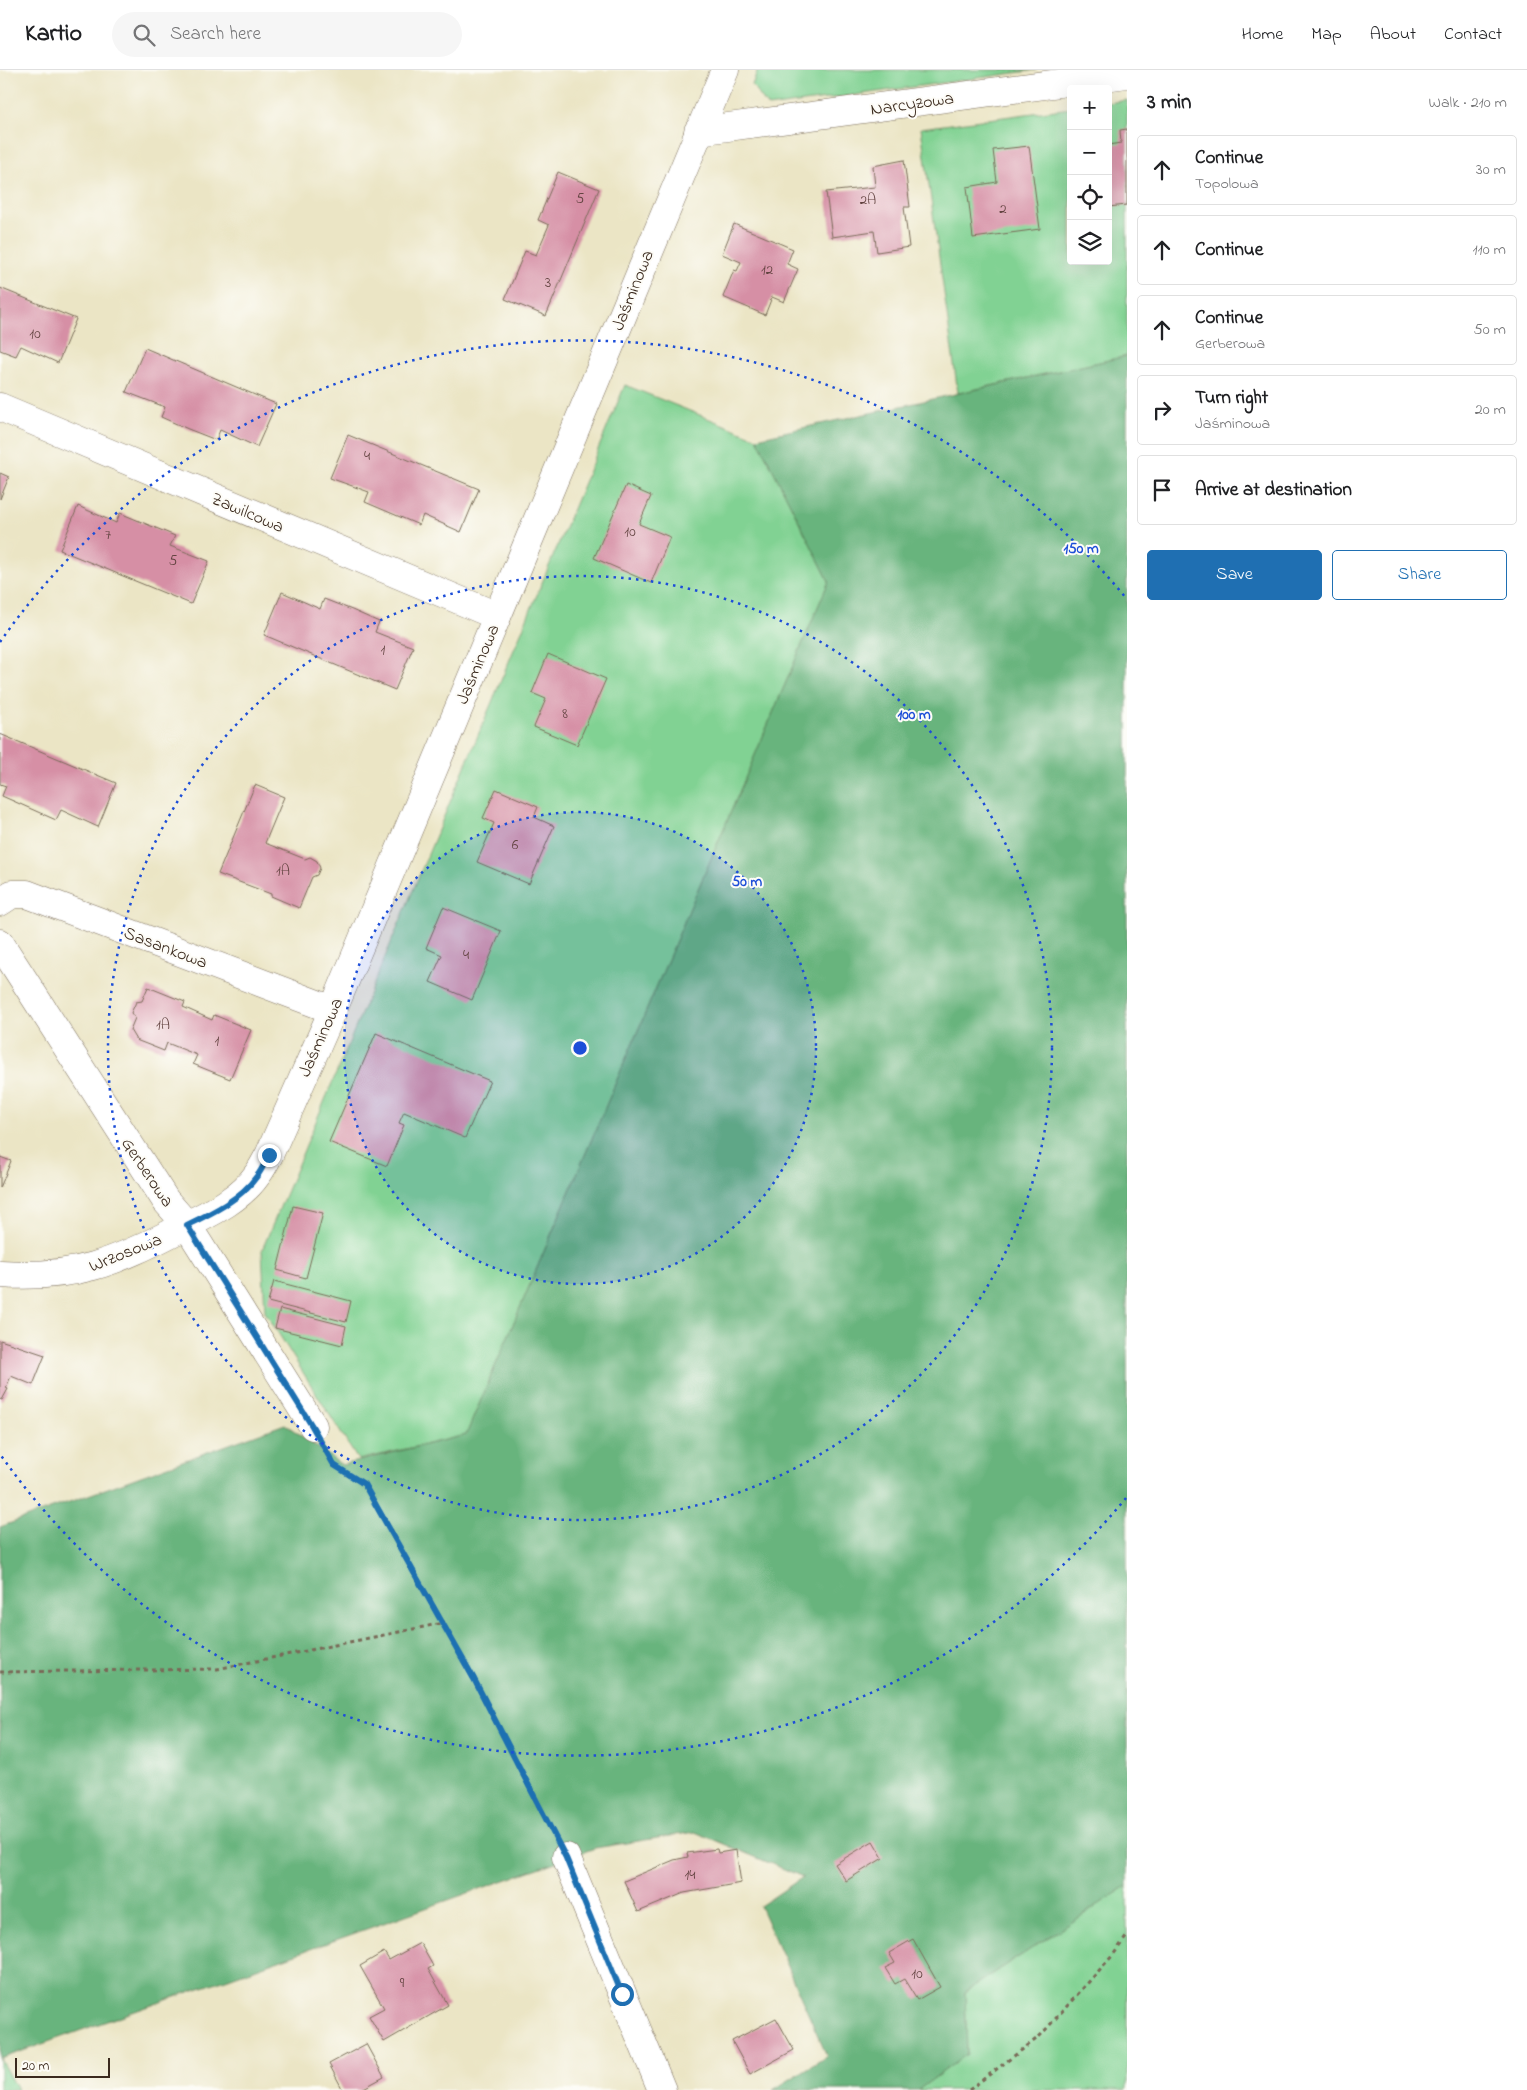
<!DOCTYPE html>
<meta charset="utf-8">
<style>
body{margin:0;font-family:"Indie Flower",sans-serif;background:#f6f6f6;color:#202124}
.controls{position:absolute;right:15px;top:15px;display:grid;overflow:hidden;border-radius:5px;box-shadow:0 5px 20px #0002}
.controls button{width:45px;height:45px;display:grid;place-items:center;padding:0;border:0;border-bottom:1px solid #e0e0e0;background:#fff;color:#202124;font:25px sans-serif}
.scale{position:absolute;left:15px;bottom:12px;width:95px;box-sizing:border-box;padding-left:5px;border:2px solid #3b2a1e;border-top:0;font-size:14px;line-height:18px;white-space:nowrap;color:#3b2a1e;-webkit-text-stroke:4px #fdfcf7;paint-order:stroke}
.stop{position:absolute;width:15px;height:15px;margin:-11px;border:4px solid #1f6fb2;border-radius:50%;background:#fff}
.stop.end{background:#1f6fb2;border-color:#fff;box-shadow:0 1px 5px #0008}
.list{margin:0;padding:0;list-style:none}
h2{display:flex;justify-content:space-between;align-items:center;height:65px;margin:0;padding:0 20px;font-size:21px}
h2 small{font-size:16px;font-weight:400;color:#757577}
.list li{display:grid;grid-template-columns:32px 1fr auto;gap:15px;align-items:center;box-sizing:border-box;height:70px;margin:0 10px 10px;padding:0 10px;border:1px solid #e0e0e0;border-radius:5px}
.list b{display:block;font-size:19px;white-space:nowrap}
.list p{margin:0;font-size:16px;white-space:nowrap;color:#757577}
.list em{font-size:16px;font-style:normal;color:#757577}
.actions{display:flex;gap:10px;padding:15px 20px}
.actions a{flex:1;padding:11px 0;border:1px solid #1f6fb2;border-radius:5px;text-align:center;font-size:18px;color:#1f6fb2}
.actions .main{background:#1f6fb2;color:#fff}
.icon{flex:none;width:28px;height:28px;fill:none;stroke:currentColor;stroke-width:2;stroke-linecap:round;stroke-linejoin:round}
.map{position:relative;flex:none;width:1127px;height:2020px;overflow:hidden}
header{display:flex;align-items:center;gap:30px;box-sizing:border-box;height:70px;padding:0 25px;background:#fff;border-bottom:1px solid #e0e0e0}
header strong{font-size:24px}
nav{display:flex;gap:28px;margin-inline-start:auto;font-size:18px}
.search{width:350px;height:45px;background:#f6f6f6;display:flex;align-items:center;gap:12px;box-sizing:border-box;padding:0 18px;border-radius:28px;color:#757577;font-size:19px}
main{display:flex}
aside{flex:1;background:#fff}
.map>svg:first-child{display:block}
.green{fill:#81d293;stroke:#5e7e58}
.forest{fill:#68b47d;stroke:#526f4e}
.building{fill:#d68fa5}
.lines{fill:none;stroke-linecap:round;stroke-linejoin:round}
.street-casing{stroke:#796b58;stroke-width:29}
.path{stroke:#796b58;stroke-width:3;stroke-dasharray:4 4;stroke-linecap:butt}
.street{stroke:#fff;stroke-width:28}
.route{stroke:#1f6fb2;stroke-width:6}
.ring{fill:none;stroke:#1d4ed8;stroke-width:2.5;stroke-dasharray:2.5 5}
.labels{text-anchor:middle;stroke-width:4;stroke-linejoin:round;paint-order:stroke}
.number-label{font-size:15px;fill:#624340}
.street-label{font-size:18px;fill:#3b2a1e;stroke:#fdfcf7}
.centre{fill:#1d4ed8;stroke:#fdfcf7;stroke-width:2.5}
.ring-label{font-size:15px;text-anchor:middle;font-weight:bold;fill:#1d4ed8;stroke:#fdfcf7;stroke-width:4;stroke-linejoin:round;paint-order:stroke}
</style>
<header>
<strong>Kartio</strong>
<div class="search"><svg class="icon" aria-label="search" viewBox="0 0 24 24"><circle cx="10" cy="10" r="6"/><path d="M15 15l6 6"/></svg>Search here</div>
<nav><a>Home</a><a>Map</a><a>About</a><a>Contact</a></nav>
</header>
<main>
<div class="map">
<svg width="1127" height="2020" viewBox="0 0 1127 2020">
<rect width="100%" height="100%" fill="#fdfcf7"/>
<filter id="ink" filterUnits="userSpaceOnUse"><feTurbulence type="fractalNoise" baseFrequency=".02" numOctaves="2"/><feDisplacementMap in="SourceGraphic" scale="10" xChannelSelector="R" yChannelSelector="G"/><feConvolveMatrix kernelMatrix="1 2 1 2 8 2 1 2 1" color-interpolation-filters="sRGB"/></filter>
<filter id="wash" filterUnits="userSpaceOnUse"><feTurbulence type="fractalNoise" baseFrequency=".0096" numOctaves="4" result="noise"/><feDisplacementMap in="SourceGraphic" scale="20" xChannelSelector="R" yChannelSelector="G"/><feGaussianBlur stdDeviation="1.12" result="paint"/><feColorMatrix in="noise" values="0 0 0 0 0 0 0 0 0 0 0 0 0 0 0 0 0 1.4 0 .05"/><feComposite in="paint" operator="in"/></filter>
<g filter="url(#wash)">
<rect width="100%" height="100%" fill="#ebe5c5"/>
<g class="green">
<polygon points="758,0 1036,0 768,37 752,15"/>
<polygon points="1127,30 1127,286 958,323 921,58 1071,38 1071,191 1108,191 1108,33"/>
<polygon points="625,315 757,368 829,511 466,1365 358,1390 265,1242 262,1180"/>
<polygon points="1127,1816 1127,2020 918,2020 967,1984 965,1922"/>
<polygon points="0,1989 17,2020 0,2020"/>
</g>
<polygon class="forest" points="1127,286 1127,1816 965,1922 967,1984 918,2020 773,2020 827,1986 760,1836 803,1807 695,1762 595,1778 0,1989 0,1457 285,1354 342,1395 466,1365 829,511 757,368"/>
<g id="blocks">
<g class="building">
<polygon points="1127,59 1127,135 1108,137 1108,75 1121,73 1120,60"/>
<polygon points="1029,76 1040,159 973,168 967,117 997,112 993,80"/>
<polygon points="904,90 910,137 904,137 909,177 877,182 874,161 832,167 826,122 875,117 873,96"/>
<polygon points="558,102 599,119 546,246 505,229 525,181 536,185 549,155 538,150"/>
<polygon points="734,154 793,179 787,194 798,199 784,232 772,227 765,245 723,227 734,200 737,201 741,192 722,184"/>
<polygon points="0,218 76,249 58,293 21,276 16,286 0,280"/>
<polygon points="145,278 276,334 257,377 220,360 216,370 188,359 161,347 165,337 126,322"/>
<polygon points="348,365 479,419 461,462 423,445 419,455 365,432 369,422 330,408"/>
<polygon points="0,403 9,407 0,429"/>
<polygon points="626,415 651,426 639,454 670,467 651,513 594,488"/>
<polygon points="78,436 116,453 120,443 175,466 170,476 209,491 191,534 60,480"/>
<polygon points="282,522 320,539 324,529 352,540 379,552 375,562 413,577 395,620 264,565"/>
<polygon points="548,584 606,609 577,675 534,657 546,629 532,623"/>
<polygon points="0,664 116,713 98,757 61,740 56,750 2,726 6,716 0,714"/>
<polygon points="255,715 284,727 265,773 305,789 310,787 317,791 320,798 317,805 312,807 299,838 271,826 271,824 218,804"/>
<polygon points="496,719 538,737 534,747 554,756 529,814 477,792 494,753 483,748"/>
<polygon points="443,837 501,861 472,930 430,912 442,885 426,878"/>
<polygon points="148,917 185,932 183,937 212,950 214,945 251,960 230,1009 193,994 197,985 167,973 164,981 136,970 130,960 135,948 131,943 136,932 142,931"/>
<polygon points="376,963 490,1011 465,1068 404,1042 399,1053 404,1055 387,1096 329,1072"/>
<polygon points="0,1087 11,1091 0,1118"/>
<polygon points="293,1136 323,1143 306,1208 277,1200"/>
<polygon points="274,1211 351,1231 346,1252 268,1232"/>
<polygon points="280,1239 346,1256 342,1275 275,1258"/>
<polygon points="0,1270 45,1285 33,1315 11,1306 6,1318 8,1319 2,1330 0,1329"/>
<polygon points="873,1771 883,1788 846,1811 835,1794"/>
<polygon points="717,1779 718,1783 736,1780 741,1813 684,1823 638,1842 624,1811 674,1790 688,1787 687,1783"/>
<polygon points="913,1869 940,1917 917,1930 904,1909 895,1914 885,1898 895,1893 889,1883"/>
<polygon points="420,1873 433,1896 428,1899 448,1935 384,1972 369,1946 384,1938 360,1896 384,1882 389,1890"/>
<polygon points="776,1948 794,1980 750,2004 732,1971"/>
<polygon points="366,1974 384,2007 360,2020 343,2020 329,1994"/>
</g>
</g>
</g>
<g filter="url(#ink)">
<use href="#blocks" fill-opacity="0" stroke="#796b58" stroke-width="1"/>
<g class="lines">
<defs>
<g id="street">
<polyline points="698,61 1127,4"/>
<polyline points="0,337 497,546"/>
<polyline points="0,832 12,824 27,824 333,940"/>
<polyline points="0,873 166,1131 187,1155 313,1356"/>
<path d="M 0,1204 C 75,1209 114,1193 179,1159 C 206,1145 239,1131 257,1105 C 262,1099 265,1092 269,1085 L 333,940 L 725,0"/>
<polyline points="566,1787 662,2020"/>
</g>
</defs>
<use href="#street" class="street-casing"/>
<g class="path">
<polyline points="326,1381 334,1395 364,1414 474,1609 552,1761"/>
<polyline points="0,1602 217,1599 443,1553"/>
<polyline points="969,2020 1039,1967 1113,1885 1127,1866"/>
</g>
<use href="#street" class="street"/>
</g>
</g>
<g class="lines" filter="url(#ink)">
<path class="route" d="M 269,1085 C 265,1092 262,1100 257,1106 C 241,1129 212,1143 187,1155 L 312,1356 L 334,1395 L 364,1414 L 474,1609 L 566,1788 L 622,1924"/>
</g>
<circle cx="580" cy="978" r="236" fill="#1d4ed8" fill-opacity=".12"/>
<g class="ring">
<circle cx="580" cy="978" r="236"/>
<circle cx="580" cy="978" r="472"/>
<path d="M1126 1428A708 708 0 0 1 0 1384M0 572A708 708 0 0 1 1126 528"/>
</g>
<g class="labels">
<g class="number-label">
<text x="580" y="133">5</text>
<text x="868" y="134">2A</text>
<text x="1003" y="143">2</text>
<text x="767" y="204">12</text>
<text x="548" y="217">3</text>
<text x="35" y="268">10</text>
<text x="367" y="390">4</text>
<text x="630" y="466">10</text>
<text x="108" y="469">7</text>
<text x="173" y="495">5</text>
<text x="383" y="584">1</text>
<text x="565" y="648">8</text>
<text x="515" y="779">6</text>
<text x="283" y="805">1A</text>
<text x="466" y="889">4</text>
<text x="163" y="959">1A</text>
<text x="217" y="975">1</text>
<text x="690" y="1809">14</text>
<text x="917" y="1908">10</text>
<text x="402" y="1917">9</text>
</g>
<g class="street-label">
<text transform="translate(912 33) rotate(-8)" y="6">Narcyzowa</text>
<text transform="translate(632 220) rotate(-68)" y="6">Jaśminowa</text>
<text transform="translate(248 442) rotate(23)" y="6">Zawilcowa</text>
<text transform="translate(477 594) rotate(-67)" y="6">Jaśminowa</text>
<text transform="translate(166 877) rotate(21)" y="6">Sasankowa</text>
<text transform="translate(320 967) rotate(-66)" y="6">Jaśminowa</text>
<text transform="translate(148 1102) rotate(56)" y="6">Gerberowa</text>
<text transform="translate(125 1182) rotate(-22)" y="6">Wrzosowa</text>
</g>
</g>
<circle cx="580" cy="978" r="8" class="centre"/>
<g class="ring-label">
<text x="1081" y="483">150 m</text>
<text x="914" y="649">100 m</text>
<text x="747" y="816">50 m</text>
</g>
</svg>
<div class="controls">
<button>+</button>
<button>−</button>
<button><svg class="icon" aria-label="locate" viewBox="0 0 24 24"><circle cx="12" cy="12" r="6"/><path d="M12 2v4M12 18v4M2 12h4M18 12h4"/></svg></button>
<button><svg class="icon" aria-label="layers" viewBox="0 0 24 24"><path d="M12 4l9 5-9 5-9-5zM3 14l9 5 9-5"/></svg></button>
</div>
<div class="scale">20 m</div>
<div class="stop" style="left:622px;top:1924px"></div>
<div class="stop end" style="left:269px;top:1085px"></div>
</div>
<aside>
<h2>3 min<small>Walk · 210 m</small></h2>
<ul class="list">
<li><svg class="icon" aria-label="ahead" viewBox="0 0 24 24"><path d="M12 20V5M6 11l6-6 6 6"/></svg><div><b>Continue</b><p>Topolowa</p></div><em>30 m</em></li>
<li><svg class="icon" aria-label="ahead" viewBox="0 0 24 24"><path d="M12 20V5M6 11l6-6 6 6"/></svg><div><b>Continue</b></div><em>110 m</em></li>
<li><svg class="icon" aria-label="ahead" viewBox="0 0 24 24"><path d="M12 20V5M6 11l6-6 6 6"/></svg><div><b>Continue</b><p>Gerberowa</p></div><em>50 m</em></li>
<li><svg class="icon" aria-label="right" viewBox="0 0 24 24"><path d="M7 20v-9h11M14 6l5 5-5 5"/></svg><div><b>Turn right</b><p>Jaśminowa</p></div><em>20 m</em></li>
<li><svg class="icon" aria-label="arrive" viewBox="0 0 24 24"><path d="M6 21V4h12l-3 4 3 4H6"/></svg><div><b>Arrive at destination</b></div></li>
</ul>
<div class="actions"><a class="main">Save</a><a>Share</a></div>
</aside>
</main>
